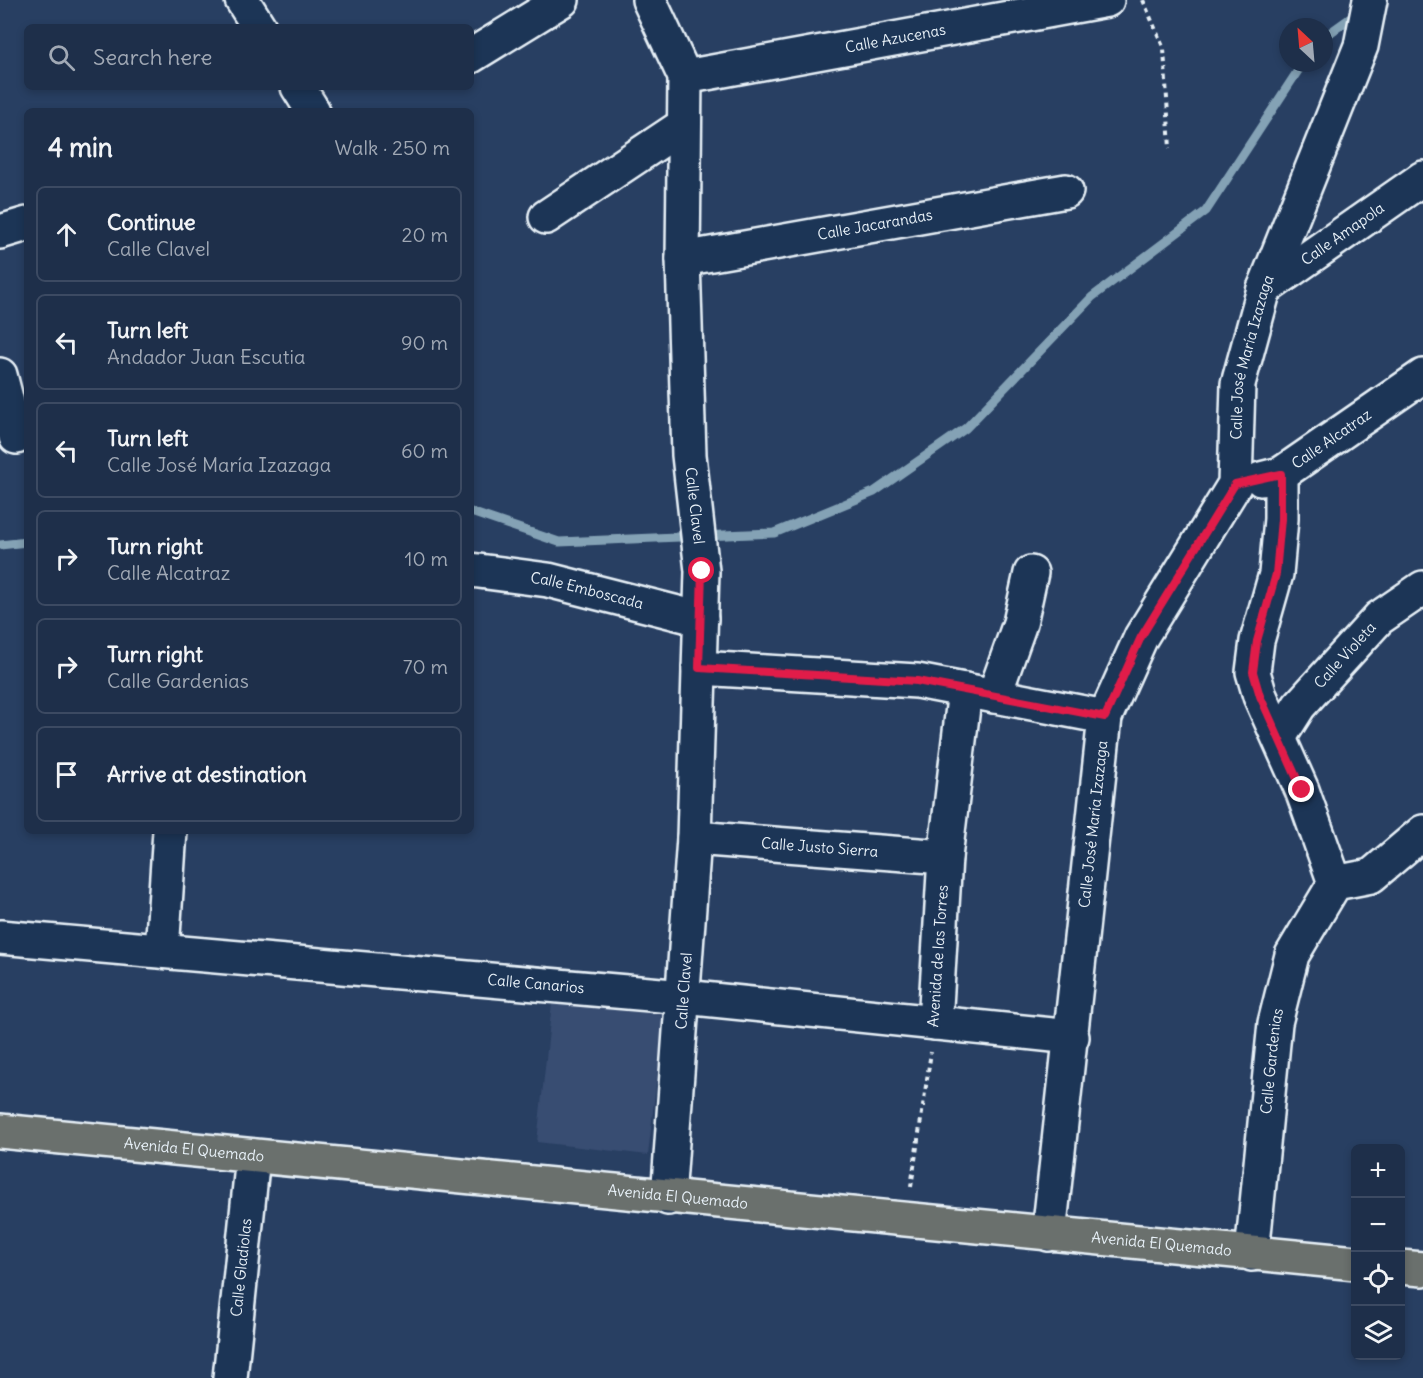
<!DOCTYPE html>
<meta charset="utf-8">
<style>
body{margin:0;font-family:Delius,sans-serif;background:#263751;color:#f1f3f6}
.controls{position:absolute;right:18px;bottom:18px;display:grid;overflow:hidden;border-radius:9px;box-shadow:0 3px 9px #0003}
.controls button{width:54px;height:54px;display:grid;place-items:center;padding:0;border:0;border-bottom:2px solid #3c4a62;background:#1e2f4a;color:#f1f3f6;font:30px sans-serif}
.compass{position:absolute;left:1279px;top:18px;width:54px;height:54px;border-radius:50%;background:#1e2f4a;box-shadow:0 3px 9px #0003;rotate:334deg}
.stop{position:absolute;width:18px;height:18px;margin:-14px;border:4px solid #e11d48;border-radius:50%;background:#fff}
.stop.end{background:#e11d48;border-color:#fff;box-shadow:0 2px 6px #0008}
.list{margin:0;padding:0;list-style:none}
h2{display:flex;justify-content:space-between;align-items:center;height:78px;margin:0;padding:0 24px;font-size:26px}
h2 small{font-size:20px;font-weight:400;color:#a1a9b5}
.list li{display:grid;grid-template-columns:39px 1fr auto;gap:18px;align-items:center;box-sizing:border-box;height:96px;margin:0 12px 12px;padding:0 12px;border:2px solid #3c4a62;border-radius:9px}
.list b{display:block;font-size:22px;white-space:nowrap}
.list p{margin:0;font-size:20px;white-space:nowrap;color:#a1a9b5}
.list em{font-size:20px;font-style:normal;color:#a1a9b5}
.icon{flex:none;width:33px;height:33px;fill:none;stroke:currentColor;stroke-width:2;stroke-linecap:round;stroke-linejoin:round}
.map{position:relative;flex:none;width:1423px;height:1378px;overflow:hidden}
.search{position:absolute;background:#1e2f4a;box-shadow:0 3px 9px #0003;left:24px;top:24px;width:450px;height:66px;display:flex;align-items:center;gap:15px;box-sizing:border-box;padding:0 21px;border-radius:9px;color:#a1a9b5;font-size:22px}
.panel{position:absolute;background:#1e2f4a;box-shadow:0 3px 9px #0003;left:24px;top:108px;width:450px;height:726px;border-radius:9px}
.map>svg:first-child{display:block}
.built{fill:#394d72}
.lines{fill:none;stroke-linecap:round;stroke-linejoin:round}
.stream{stroke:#84a2b5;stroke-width:9}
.minor-casing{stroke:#e8f1f8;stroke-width:38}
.major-casing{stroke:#e8f1f8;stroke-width:38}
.path{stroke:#e8f1f8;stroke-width:4;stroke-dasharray:4.5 4.5;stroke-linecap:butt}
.minor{stroke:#1d3557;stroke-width:33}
.major{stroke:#6b706d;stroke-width:33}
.route{stroke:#e11d48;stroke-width:8}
.labels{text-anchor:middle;stroke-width:4.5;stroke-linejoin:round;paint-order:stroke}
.street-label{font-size:15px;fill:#e8f1f8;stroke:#1d3557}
</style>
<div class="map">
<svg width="1423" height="1378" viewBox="0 0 1423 1378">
<rect width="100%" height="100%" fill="#283f62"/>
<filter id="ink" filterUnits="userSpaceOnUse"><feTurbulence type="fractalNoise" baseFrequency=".0167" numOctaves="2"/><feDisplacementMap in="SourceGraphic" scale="12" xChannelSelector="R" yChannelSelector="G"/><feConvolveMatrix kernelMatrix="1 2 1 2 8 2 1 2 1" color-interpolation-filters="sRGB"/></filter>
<g filter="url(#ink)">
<polygon class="built" points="552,1003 664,1015 648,1155 537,1142"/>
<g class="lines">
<g class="stream">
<polyline points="1324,37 1359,12"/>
<polyline points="471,512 559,542 774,533 874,492 966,428 1092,297 1206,211 1303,63"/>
<polyline points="0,545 27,542"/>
</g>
<defs>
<g id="minor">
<polyline points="242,0 259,27"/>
<path id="s1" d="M 649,0 L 685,77 L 683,259 L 689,455 L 702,571 L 694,838 L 668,1198"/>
<polyline points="471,56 562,0"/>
<path id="s2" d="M 685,77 L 1107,0"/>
<polyline points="298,87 313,111"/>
<polyline points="546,217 684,125"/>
<polyline points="0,232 27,224"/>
<path id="s3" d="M 683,259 L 1066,191"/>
<path id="s4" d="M 1264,289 L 1423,178"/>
<polyline points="0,375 16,437"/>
<polyline points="1281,474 1281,519 1276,574 1257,641 1253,672 1260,696 1302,790 1335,883"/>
<path id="s5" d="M 1261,479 L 1281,474 L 1423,376"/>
<path id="s6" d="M 471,570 L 548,580 L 701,619"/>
<polyline points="699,668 917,681 1105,717"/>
<polyline points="994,696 1020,623 1031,573"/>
<path id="s7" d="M 1280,736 L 1299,706 L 1379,618 L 1423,588"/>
<path id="s8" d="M 694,838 L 945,857"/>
<path id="s9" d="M 0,937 L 684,997 L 1072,1037"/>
<polyline points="162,951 170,831"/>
<polyline points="935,1023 945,857 965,690"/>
<path id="s10" d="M 1049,1234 L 1105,717 L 1141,637 L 1235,484 L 1238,384 L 1264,289 L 1361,46 L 1370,0"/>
<path id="s11" d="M 1252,1254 L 1275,1023 L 1292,955 L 1335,883 L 1371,876 L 1423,832"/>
<path id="s12" d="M 230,1378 L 253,1156"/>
</g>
<g id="major">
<path id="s13" d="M 0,1131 L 1356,1263"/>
<polyline points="1400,1267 1423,1269"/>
</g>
</defs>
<use href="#minor" class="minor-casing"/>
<use href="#major" class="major-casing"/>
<g class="path">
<polyline points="1143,0 1164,49 1170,149"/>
<polyline points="911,1187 931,1052"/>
</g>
<use href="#minor" class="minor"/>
<use href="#major" class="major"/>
</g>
</g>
<g class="lines" filter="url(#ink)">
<polyline class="route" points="702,571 699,668 917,681 1105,717 1141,637 1235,484 1281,474 1281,519 1276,574 1257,641 1253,672 1260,696 1302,790"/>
</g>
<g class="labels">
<g class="street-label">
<text dy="5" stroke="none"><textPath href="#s2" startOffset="214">Calle Azucenas</textPath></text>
<text dy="5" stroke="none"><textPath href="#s3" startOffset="195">Calle Jacarandas</textPath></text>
<text dy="5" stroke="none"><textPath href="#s4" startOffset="96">Calle Amapola</textPath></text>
<text dy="5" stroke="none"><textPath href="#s10" startOffset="916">Calle José María Izazaga</textPath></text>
<text dy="5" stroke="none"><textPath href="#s5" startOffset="82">Calle Alcatraz</textPath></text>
<text dy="5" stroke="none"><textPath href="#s1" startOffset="514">Calle Clavel</textPath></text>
<text dy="5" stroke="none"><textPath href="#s6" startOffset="118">Calle Emboscada</textPath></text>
<text dy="5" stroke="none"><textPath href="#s7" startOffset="104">Calle Violeta</textPath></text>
<text dy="5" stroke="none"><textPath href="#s10" startOffset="412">Calle José María Izazaga</textPath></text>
<text dy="5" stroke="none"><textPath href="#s8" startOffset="126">Calle Justo Sierra</textPath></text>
<text transform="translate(938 956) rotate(-86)" y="5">Avenida de las Torres</text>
<text dy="5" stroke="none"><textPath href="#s9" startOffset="538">Calle Canarios</textPath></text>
<text transform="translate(684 991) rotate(-86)" y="5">Calle Clavel</text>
<text dy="5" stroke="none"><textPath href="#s11" startOffset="194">Calle Gardenias</textPath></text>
<text dy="5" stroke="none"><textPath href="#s13" startOffset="195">Avenida El Quemado</textPath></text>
<text dy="5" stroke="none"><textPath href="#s13" startOffset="681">Avenida El Quemado</textPath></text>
<text dy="5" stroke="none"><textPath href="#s13" startOffset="1167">Avenida El Quemado</textPath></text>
<text dy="5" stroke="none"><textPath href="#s12" startOffset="111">Calle Gladiolas</textPath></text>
</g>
</g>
</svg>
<div class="controls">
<button>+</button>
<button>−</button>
<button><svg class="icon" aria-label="locate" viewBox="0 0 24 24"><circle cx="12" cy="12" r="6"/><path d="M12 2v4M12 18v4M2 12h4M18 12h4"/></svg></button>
<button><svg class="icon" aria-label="layers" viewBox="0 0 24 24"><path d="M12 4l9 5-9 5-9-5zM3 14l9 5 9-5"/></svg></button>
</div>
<svg class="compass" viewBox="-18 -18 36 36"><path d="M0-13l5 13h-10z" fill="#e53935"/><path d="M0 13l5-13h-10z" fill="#a1a9b5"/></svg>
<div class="stop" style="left:702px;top:571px"></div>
<div class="stop end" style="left:1302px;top:790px"></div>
<div class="search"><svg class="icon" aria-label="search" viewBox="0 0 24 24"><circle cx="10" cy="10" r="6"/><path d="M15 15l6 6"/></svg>Search here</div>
<section class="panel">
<h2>4 min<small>Walk · 250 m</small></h2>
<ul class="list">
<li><svg class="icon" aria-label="ahead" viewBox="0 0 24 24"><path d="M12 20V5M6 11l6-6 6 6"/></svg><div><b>Continue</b><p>Calle Clavel</p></div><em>20 m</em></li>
<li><svg class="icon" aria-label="left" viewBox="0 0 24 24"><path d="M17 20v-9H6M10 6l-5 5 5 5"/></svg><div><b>Turn left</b><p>Andador Juan Escutia</p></div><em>90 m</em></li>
<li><svg class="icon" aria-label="left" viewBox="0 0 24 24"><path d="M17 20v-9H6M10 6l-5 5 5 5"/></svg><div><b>Turn left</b><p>Calle José María Izazaga</p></div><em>60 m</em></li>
<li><svg class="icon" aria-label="right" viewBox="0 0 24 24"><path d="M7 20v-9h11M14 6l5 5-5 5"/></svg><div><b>Turn right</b><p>Calle Alcatraz</p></div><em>10 m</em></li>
<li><svg class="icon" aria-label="right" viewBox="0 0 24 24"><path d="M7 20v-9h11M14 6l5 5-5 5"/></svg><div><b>Turn right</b><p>Calle Gardenias</p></div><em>70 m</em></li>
<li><svg class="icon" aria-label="arrive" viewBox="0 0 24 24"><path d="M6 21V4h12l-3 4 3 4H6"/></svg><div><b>Arrive at destination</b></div></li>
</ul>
</section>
</div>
